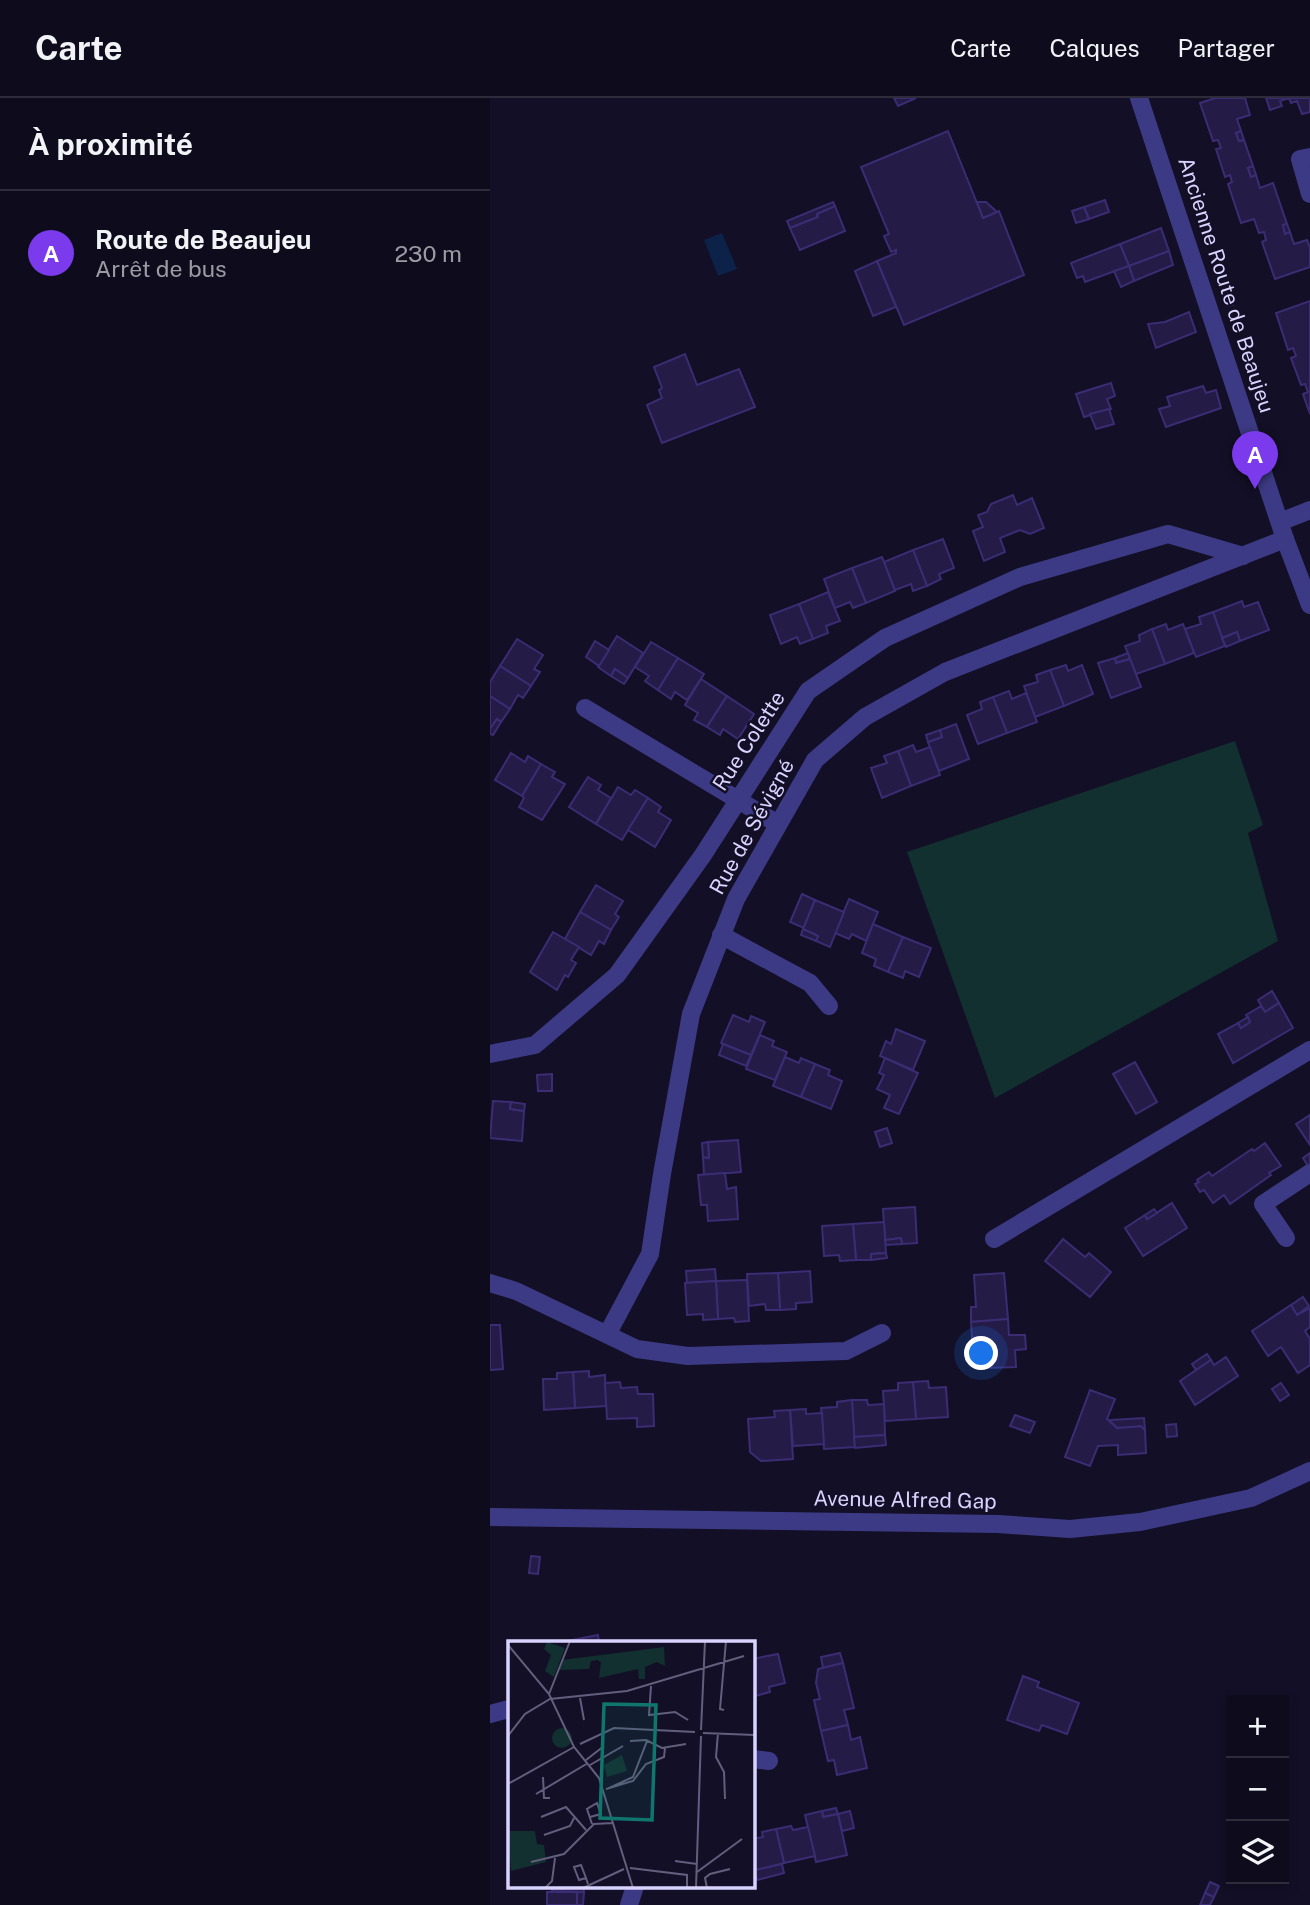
<!DOCTYPE html>
<html lang="fr">
<meta charset="utf-8">
<style>
body{margin:0;font-family:"Public Sans",sans-serif;background:#171425;color:#f1f3f6}
.controls{position:absolute;right:21px;bottom:21px;display:grid;overflow:hidden;border-radius:0px;box-shadow:0 4px 10px #0003}
.controls button{width:63px;height:63px;display:grid;place-items:center;padding:0;border:0;border-bottom:2px solid #2e2b3b;background:#0e0b1c;color:#f1f3f6;font:35px sans-serif}
.you{position:absolute;left:492px;top:1256px;width:24px;height:24px;margin:-18px;border:5px solid #fff;border-radius:50%;background:#1a73e8;box-shadow:0 0 0 10px #1a73e833}
.badge{display:grid;place-items:center;width:46px;height:46px;border-radius:50%;background:#7c3aed;color:#fff;font-size:23px;font-weight:700}
.pin{position:absolute;translate:-50% -58px;filter:drop-shadow(0 2px 4px #0008)}
.pin::after{content:'';position:absolute;top:37px;width:24px;height:21px;background:inherit;clip-path:polygon(0 0,100% 0,50% 100%)}
.list{margin:0;padding:0;list-style:none}
h2{display:flex;justify-content:space-between;align-items:center;height:91px;margin:0;padding:0 28px;font-size:30px}
h2 small{font-size:23px;font-weight:400;color:#9b9ba3}
.list li{display:grid;grid-template-columns:46px 1fr auto;gap:21px;align-items:center;box-sizing:border-box;height:126px;padding:0 28px;border-top:2px solid #2e2b3b}
.list b{display:block;font-size:26px;white-space:nowrap}
.list p{margin:0;font-size:23px;white-space:nowrap;color:#9b9ba3}
.list em{font-size:23px;font-style:normal;color:#9b9ba3}
.icon{flex:none;width:38px;height:38px;fill:none;stroke:currentColor;stroke-width:2;stroke-linecap:round;stroke-linejoin:round}
.map{position:relative;flex:none;width:820px;height:1807px;overflow:hidden}
header{display:flex;align-items:center;gap:42px;box-sizing:border-box;height:98px;padding:0 35px;background:#0e0b1c;border-bottom:2px solid #2e2b3b}
header strong{font-size:33px}
nav{display:flex;gap:38px;margin-inline-start:auto;font-size:24px}
main{display:flex}
aside{flex:1;background:#0e0b1c}
.map>svg:first-child{display:block}
.green{fill:#12302f}
.water{fill:#0c2248}
.building{fill:#241b47;stroke:#3b2d73;stroke-width:2}
.lines{fill:none;stroke-linecap:round;stroke-linejoin:round}
.minor{stroke:#3d3a85;stroke-width:18}
.labels{text-anchor:middle;stroke-width:5;stroke-linejoin:round;paint-order:stroke}
.street-label{font-size:21px;fill:#d9d4ff;stroke:#130f26}
.inset-road{fill:none;stroke:#625e7d;stroke-width:2}
.view{fill:#0f766e;fill-opacity:0.15;stroke:#0f766e;stroke-width:3.5}
.inset-edge{fill:none;stroke:#d9d4ff;stroke-width:3.5}
</style>
<header>
<strong>Carte</strong>
<nav><a>Carte</a><a>Calques</a><a>Partager</a></nav>
</header>
<main>
<aside>
<h2>À proximité<small></small></h2>
<ul class="list">
<li><span class="badge">A</span><div><b>Route de Beaujeu</b><p>Arrêt de bus</p></div><em>230 m</em></li>
</ul>
</aside>
<div class="map">
<svg width="820" height="1807" viewBox="0 0 820 1807">
<rect width="100%" height="100%" fill="#130f26"/>
<polygon class="green" points="745,643 773,727 758,735 788,843 505,1000 417,754"/>
<polygon class="water" points="232,135 247,171 228,178 214,142"/>
<g class="building">
<polygon points="404,0 426,0 408,8"/>
<polygon points="725,0 755,0 760,17 747,21 751,33 746,35 749,43 754,42 763,68 758,70 761,79 766,77 770,90 783,85 797,126 793,127 795,136 800,134 804,146 817,142 820,150 820,169 785,181 772,144 776,142 774,134 769,135 764,121 751,125 738,86 742,84 740,77 735,79 726,51 731,50 728,42 723,43 710,5"/>
<polygon points="776,0 820,0 820,14 812,16 807,3 801,5 799,0 790,3 792,8 780,12"/>
<polygon points="458,33 493,120 509,113 534,177 414,227 387,163 406,155 406,152 401,154 394,138 399,136 371,69"/>
<polygon points="751,33 754,42 749,43 746,35"/>
<polygon points="763,68 766,77 761,79 758,70"/>
<polygon points="615,102 619,114 599,121 594,109"/>
<polygon points="343,104 345,108 327,116 328,119 300,130 297,123"/>
<polygon points="487,104 496,104 507,114 493,120"/>
<polygon points="345,108 355,133 310,152 300,130 328,119 327,116"/>
<polygon points="594,109 599,121 586,125 582,113"/>
<polygon points="797,126 800,134 795,136 793,127"/>
<polygon points="671,130 679,153 639,168 630,146"/>
<polygon points="630,146 639,168 595,184 593,178 587,180 581,165"/>
<polygon points="679,153 683,167 644,183 639,168"/>
<polygon points="387,163 406,209 383,218 365,173"/>
<polygon points="639,168 644,183 631,189 624,173"/>
<polygon points="739,194 743,207 737,208 733,196"/>
<polygon points="820,203 820,316 813,296 818,294 815,286 811,287 801,260 806,258 803,250 798,252 786,215"/>
<polygon points="699,214 706,234 666,250 658,226 675,224"/>
<polygon points="195,256 207,287 249,271 265,309 172,345 157,307 172,300 169,292 172,290 164,269"/>
<polygon points="621,285 625,298 617,301 621,311 594,319 586,296"/>
<polygon points="713,288 716,295 726,292 731,310 676,329 669,311 680,308 677,299"/>
<polygon points="619,311 624,326 606,331 600,316"/>
<polygon points="523,397 527,407 542,400 554,430 540,436 530,432 510,440 515,454 494,463 483,433 493,429 488,417 497,414 501,406"/>
<polygon points="453,441 464,470 449,476 451,481 437,488 423,452"/>
<polygon points="423,452 437,488 423,493 421,486 405,492 394,464"/>
<polygon points="392,459 405,493 376,505 362,470"/>
<polygon points="362,470 376,505 363,510 360,504 345,510 334,481"/>
<polygon points="338,494 350,523 336,528 338,535 323,541 309,506"/>
<polygon points="752,503 754,509 768,504 779,532 750,543 747,534 732,540 723,514"/>
<polygon points="309,506 323,541 310,546 307,539 291,546 280,517"/>
<polygon points="723,514 735,548 706,559 695,531 711,526 709,519"/>
<polygon points="676,526 678,532 693,526 704,555 675,566 662,531"/>
<polygon points="662,531 675,566 646,576 635,548 650,543 649,537"/>
<polygon points="747,534 750,543 736,549 732,540"/>
<polygon points="127,538 153,555 138,580 125,571 121,578 108,569"/>
<polygon points="27,541 53,557 44,571 50,574 41,588 10,568"/>
<polygon points="105,543 119,552 109,568 96,559"/>
<polygon points="161,544 188,560 168,592 155,583 159,578 145,569"/>
<polygon points="638,555 640,561 626,565 625,560"/>
<polygon points="188,560 214,576 197,602 185,594 181,601 168,592"/>
<polygon points="625,560 626,565 640,561 651,589 621,600 608,565"/>
<polygon points="576,567 578,573 592,567 603,596 574,608 560,572"/>
<polygon points="10,568 41,588 33,600 28,597 20,611 0,598 0,584"/>
<polygon points="125,571 138,580 134,586 121,578"/>
<polygon points="560,572 574,608 545,619 534,588 548,584 546,577"/>
<polygon points="211,581 237,598 217,629 204,622 208,615 195,607"/>
<polygon points="519,593 522,601 536,595 547,624 517,635 503,599"/>
<polygon points="0,598 20,611 11,624 7,621 0,631"/>
<polygon points="237,598 264,616 248,641 233,631 230,637 217,629"/>
<polygon points="503,599 517,635 488,646 477,617 492,611 490,604"/>
<polygon points="7,621 11,624 3,637 0,636 0,631"/>
<polygon points="466,626 479,661 449,673 438,644 452,639 450,632"/>
<polygon points="450,632 452,639 438,644 436,637"/>
<polygon points="423,647 426,654 440,649 450,677 421,688 408,653"/>
<polygon points="408,653 421,688 392,700 381,670 397,665 394,658"/>
<polygon points="21,655 35,664 38,658 51,666 32,698 5,682"/>
<polygon points="51,666 65,674 62,679 75,686 52,722 29,709 34,700 32,698"/>
<polygon points="98,679 111,687 108,692 121,700 106,726 79,709"/>
<polygon points="128,689 141,697 145,692 158,700 132,742 106,726"/>
<polygon points="158,700 171,709 168,714 181,722 165,749 138,732"/>
<polygon points="106,787 133,803 125,816 129,819 121,832 90,814"/>
<polygon points="312,796 325,802 314,830 300,824"/>
<polygon points="359,801 388,814 376,843 362,836 359,841 345,835"/>
<polygon points="325,802 354,814 340,849 326,843 328,838 313,831"/>
<polygon points="90,814 121,832 114,846 109,843 101,857 75,841"/>
<polygon points="383,826 413,839 398,874 384,868 386,861 372,855"/>
<polygon points="313,831 328,838 326,843 311,837"/>
<polygon points="63,834 89,849 81,862 86,865 78,879 75,877 67,892 40,874"/>
<polygon points="413,839 441,850 429,879 415,873 413,880 398,874"/>
<polygon points="782,893 789,905 775,914 768,902"/>
<polygon points="789,905 803,930 743,965 728,936 748,925 751,930 760,924 756,917 771,908 775,914"/>
<polygon points="243,917 259,924 261,918 275,924 261,957 231,945"/>
<polygon points="758,919 760,924 751,930 748,925"/>
<polygon points="406,931 435,943 423,972 390,958 396,943 401,946"/>
<polygon points="270,937 284,943 282,948 297,954 285,982 256,971"/>
<polygon points="233,946 261,957 256,968 229,957"/>
<polygon points="295,959 309,965 311,960 325,966 311,999 283,988"/>
<polygon points="395,960 428,975 409,1016 394,1010 400,997 387,991 394,977 389,975"/>
<polygon points="645,964 667,1004 646,1016 623,976"/>
<polygon points="325,966 340,972 338,977 352,983 341,1011 311,999"/>
<polygon points="62,976 62,993 48,993 47,977"/>
<polygon points="3,1003 21,1004 20,1011 34,1013 32,1043 0,1040"/>
<polygon points="21,1004 35,1006 34,1013 20,1011"/>
<polygon points="820,1017 820,1047 806,1026"/>
<polygon points="397,1030 402,1045 390,1049 385,1034"/>
<polygon points="248,1042 251,1074 214,1077 213,1059 219,1060 218,1044"/>
<polygon points="218,1044 219,1060 213,1059 212,1045"/>
<polygon points="775,1045 791,1068 779,1075 781,1077 740,1106 734,1097 723,1105 714,1092 710,1094 705,1086 709,1084 707,1082 719,1074 722,1078 762,1051 764,1053"/>
<polygon points="820,1055 820,1067 818,1068 813,1060"/>
<polygon points="235,1075 237,1091 246,1089 248,1121 218,1123 217,1107 211,1107 208,1077"/>
<polygon points="682,1105 697,1130 653,1158 635,1130 655,1117 657,1121"/>
<polygon points="425,1109 427,1145 412,1146 411,1140 395,1142 393,1111"/>
<polygon points="664,1111 667,1115 657,1121 655,1117"/>
<polygon points="394,1124 396,1155 381,1156 381,1162 366,1162 363,1126"/>
<polygon points="363,1126 366,1162 350,1163 349,1157 334,1158 332,1128"/>
<polygon points="411,1140 412,1146 396,1147 395,1142"/>
<polygon points="573,1141 595,1159 599,1155 621,1174 600,1199 555,1163"/>
<polygon points="396,1155 397,1160 381,1162 381,1156"/>
<polygon points="225,1171 226,1183 197,1185 196,1173"/>
<polygon points="320,1173 322,1204 306,1205 306,1211 290,1212 288,1175"/>
<polygon points="288,1175 290,1212 276,1212 275,1206 259,1208 257,1176"/>
<polygon points="514,1175 518,1221 481,1224 481,1209 486,1209 484,1177"/>
<polygon points="257,1182 259,1223 245,1224 244,1220 228,1221 226,1183"/>
<polygon points="226,1183 228,1221 213,1222 213,1216 197,1217 195,1185"/>
<polygon points="813,1199 819,1208 807,1217 801,1207"/>
<polygon points="801,1207 807,1217 820,1210 820,1229 815,1233 820,1241 820,1267 808,1275 791,1249 778,1258 762,1233"/>
<polygon points="518,1221 519,1237 535,1237 536,1251 525,1252 526,1269 497,1270 496,1254 489,1255 489,1239 482,1240 481,1224"/>
<polygon points="0,1227 10,1227 13,1271 0,1272"/>
<polygon points="717,1256 721,1262 706,1272 702,1266"/>
<polygon points="736,1259 748,1278 705,1307 690,1283 721,1262 724,1267"/>
<polygon points="99,1273 99,1279 115,1277 116,1308 85,1310 83,1274"/>
<polygon points="83,1274 85,1310 54,1312 53,1281 67,1281 67,1275"/>
<polygon points="438,1283 439,1290 456,1289 458,1319 426,1321 423,1284"/>
<polygon points="130,1284 131,1290 147,1289 148,1296 163,1296 164,1328 147,1329 147,1320 117,1321 115,1285"/>
<polygon points="423,1284 426,1321 395,1323 393,1293 408,1292 408,1285"/>
<polygon points="791,1285 799,1297 790,1303 782,1291"/>
<polygon points="600,1292 625,1301 617,1321 627,1330 651,1328 655,1332 656,1355 628,1357 628,1347 608,1348 600,1368 575,1359"/>
<polygon points="362,1302 377,1302 378,1307 394,1306 395,1337 364,1339"/>
<polygon points="362,1302 365,1349 334,1351 331,1310 347,1309 347,1304"/>
<polygon points="316,1311 316,1316 332,1315 334,1346 303,1348 300,1312"/>
<polygon points="300,1312 303,1361 271,1363 260,1354 258,1321 285,1319 284,1313"/>
<polygon points="525,1317 545,1324 540,1335 520,1328"/>
<polygon points="654,1320 655,1332 651,1328 627,1330 619,1322"/>
<polygon points="686,1326 687,1338 677,1339 676,1327"/>
<polygon points="395,1337 396,1347 365,1350 364,1339"/>
<polygon points="41,1458 50,1459 48,1476 39,1475"/>
<polygon points="108,1537 109,1545 77,1545 77,1543"/>
<polygon points="350,1555 353,1565 333,1570 331,1559"/>
<polygon points="288,1556 295,1585 279,1589 280,1594 265,1598 262,1561"/>
<polygon points="353,1565 364,1610 354,1612 358,1627 331,1633 324,1602 330,1601 326,1585 328,1571"/>
<polygon points="533,1578 549,1584 547,1589 589,1605 577,1636 552,1627 549,1633 517,1622"/>
<polygon points="358,1627 361,1642 370,1639 377,1670 347,1677 344,1662 338,1663 331,1633"/>
<polygon points="346,1710 348,1716 333,1719 332,1713"/>
<polygon points="332,1713 333,1719 348,1716 357,1757 326,1764 315,1717"/>
<polygon points="360,1713 364,1730 352,1733 348,1716"/>
<polygon points="301,1728 303,1732 318,1729 325,1758 294,1765 286,1731"/>
<polygon points="286,1731 294,1765 264,1773 262,1741 273,1739 272,1734"/>
<polygon points="292,1766 294,1775 267,1782 265,1772"/>
<polygon points="720,1784 729,1788 724,1799 715,1795"/>
<polygon points="62,1788 93,1788 94,1794 62,1793"/>
<rect x="57" y="1794" width="30" height="13"/>
<polygon points="87,1794 94,1794 93,1807 87,1807"/>
<polygon points="715,1795 724,1799 720,1807 710,1807"/>
</g>
<g class="lines">
<g class="minor">
<polyline points="649,0 795,441 820,507"/>
<polyline points="820,59 810,61 820,96"/>
<polyline points="790,424 820,412"/>
<polyline points="95,610 288,726"/>
<polyline points="231,837 320,885 339,908"/>
<polyline points="0,956 45,947 127,877 213,757 318,593 395,540 530,479 678,436 753,458"/>
<polyline points="796,1140 773,1106 820,1075"/>
<polyline points="504,1141 820,952"/>
<polyline points="0,1185 26,1193 147,1251 198,1258 356,1253 392,1235"/>
<polyline points="118,1235 160,1156 172,1076 201,916 246,801 325,662 375,619 455,574 795,441"/>
<polyline points="0,1419 508,1426 580,1431 650,1424 761,1400 820,1373"/>
<polyline points="0,1616 19,1611"/>
<polyline points="262,1661 279,1663"/>
<polyline points="139,1807 145,1788"/>
</g>
</g>
<g class="labels">
<g class="street-label">
<text transform="translate(736 187) rotate(72)" y="7">Ancienne Route de Beaujeu</text>
<text transform="translate(259 643) rotate(-57)" y="7">Rue Colette</text>
<text transform="translate(262 729) rotate(-61)" y="7">Rue de Sévigné</text>
<text transform="translate(415 1402) rotate(1)" y="7">Avenue Alfred Gap</text>
</g>
</g>
<g transform="translate(18 1543)">
<rect width="247" height="247" fill="#130f26"/>
<path d="M 39,1 L 57,7 L 46,36 L 37,30 L 43,14 L 36,8 ZM 156,6 L 157,25 L 149,21 L 137,26 L 137,38 L 131,38 L 130,28 L 91,37 L 93,21 L 89,19 L 83,20 L 81,28 L 51,29 L 54,19 ZM44 97a10 10 0 1 1 20 0a10 10 0 1 1-20 0ZM 114,114 L 119,130 L 99,136 L 96,124 ZM 0,190 L 27,190 L 29,203 L 36,204 L 38,221 L 3,230 Z" fill="#12302f"/>
<path class="inset-road" d="M 0,4 L 41,53 L 66,106 L 91,137 L 125,247M 143,45 L 141,74 L 167,71 L 180,79M 41,53 L 62,0M 72,57 L 76,79M 216,69 L 212,68 L 218,0M 193,89 L 197,0M 195,92 L 247,94M 210,92 L 208,116 L 216,131 L 217,158M 0,95 L 17,73 L 42,58 L 119,50 L 236,15M 122,100 L 138,99 L 154,107 L 178,103M 72,103 L 106,87 L 187,91M 78,119 L 96,105M 82,124 L 115,105M 35,136 L 36,157 L 42,157M 0,143 L 66,106M 98,148 L 125,140 L 138,123 L 156,116 L 157,107M 99,148 L 125,136 L 139,100M 28,153 L 80,122M 33,176 L 58,166 L 78,189M 82,176 L 93,173 L 89,162 L 79,168 L 84,183M 36,194 L 62,185 L 66,177M 167,220 L 189,223M 23,221 L 56,213 L 86,183 L 105,182M 122,227 L 179,234 L 179,247M 189,231 L 234,198M 78,237 L 71,239 L 66,226 L 73,224 L 78,237 L 80,243M 37,247 L 44,240 L 47,217M 75,247 L 116,228M 188,247 L 193,95M 199,247 L 197,237 L 202,233 L 222,228"/>
<path class="view" d="M 96,63 L 148,64 L 144,179 L 92,177 Z"/>
<rect width="247" height="247" class="inset-edge"/>
</g>
</svg>
<div class="controls">
<button>+</button>
<button>−</button>
<button><svg class="icon" aria-label="layers" viewBox="0 0 24 24"><path d="M12 4l9 5-9 5-9-5zM3 14l9 5 9-5"/></svg></button>
</div>
<div class="you"></div>
<div class="pin badge" style="left:765px;top:391px">A</div>
</div>
</main>
